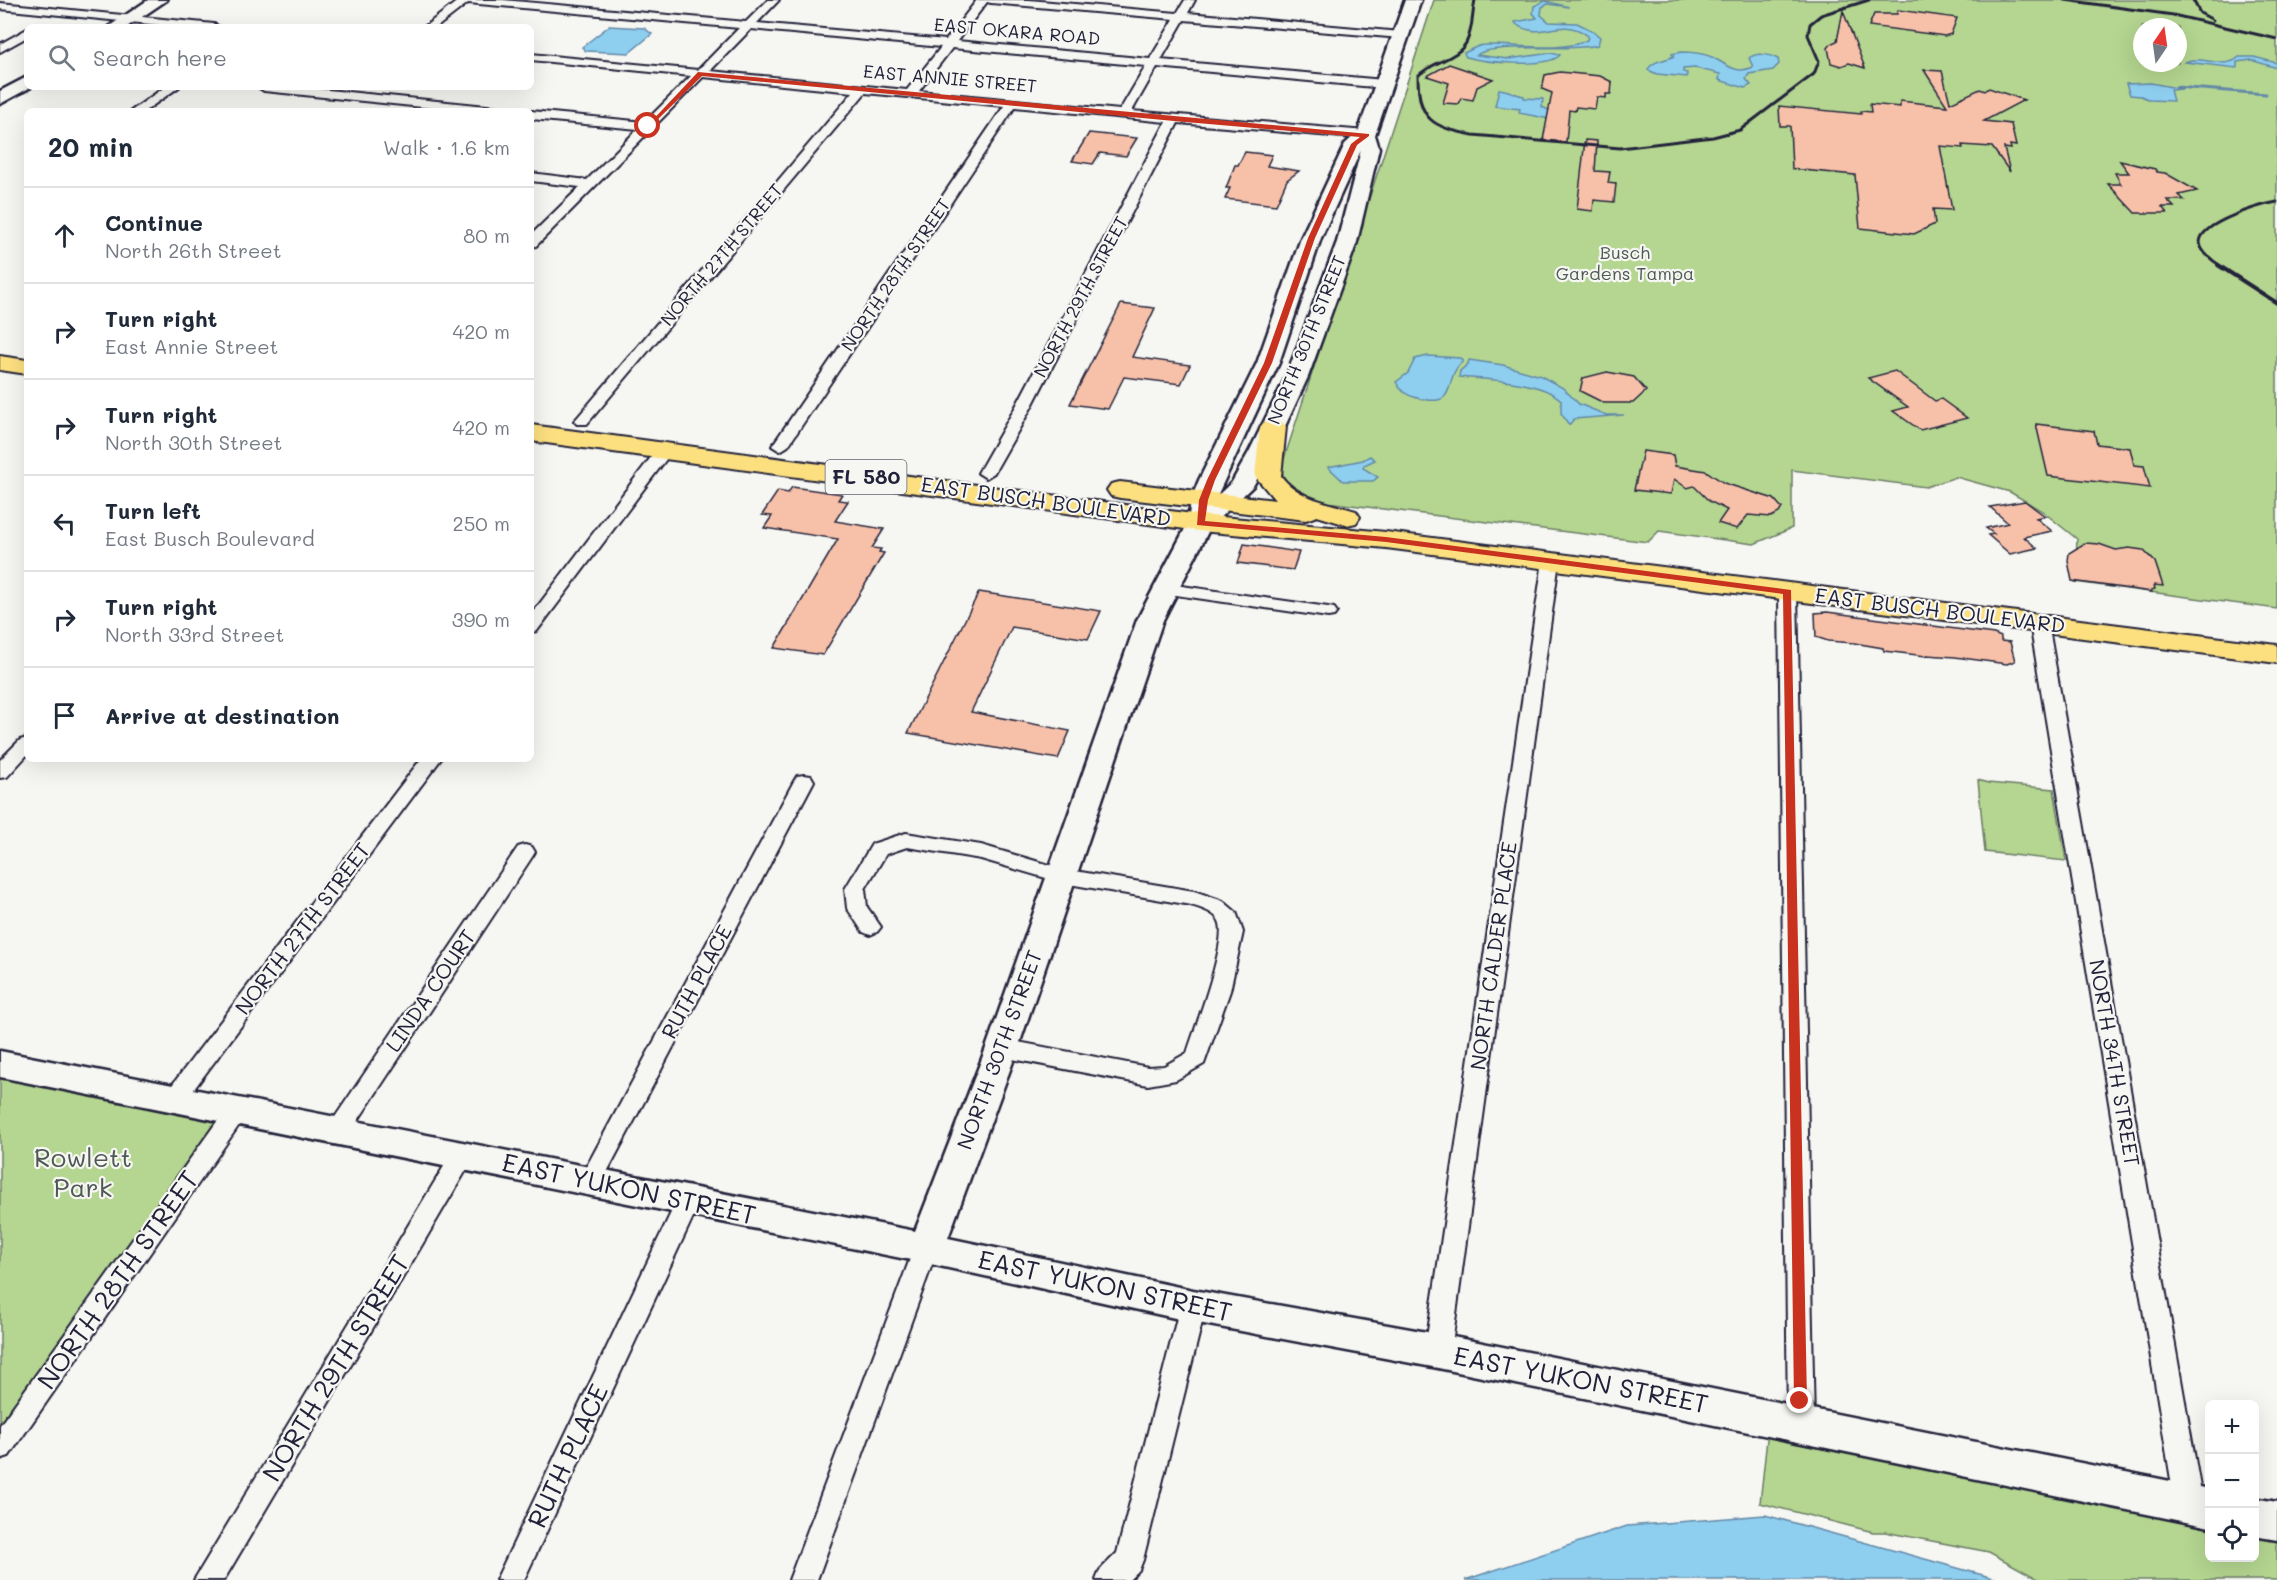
<!DOCTYPE html>
<meta charset="utf-8">
<style>
body{margin:0;font-family:Mali,sans-serif;background:#f2f2f3;color:#1f2937}
.controls{position:absolute;right:18px;bottom:18px;display:grid;overflow:hidden;border-radius:9px;box-shadow:0 6px 24px #0002}
.controls button{width:54px;height:54px;display:grid;place-items:center;padding:0;border:0;border-bottom:2px solid #e0e1e3;background:#fff;color:#1f2937;font:30px sans-serif}
.compass{position:absolute;left:2133px;top:18px;width:54px;height:54px;border-radius:50%;background:#fff;box-shadow:0 6px 24px #0002;rotate:13deg}
.stop{position:absolute;width:18px;height:18px;margin:-14px;border:4px solid #c8321e;border-radius:50%;background:#fff}
.stop.end{background:#c8321e;border-color:#fff;box-shadow:0 2px 6px #0008}
.list{margin:0;padding:0;list-style:none}
h2{display:flex;justify-content:space-between;align-items:center;height:78px;margin:0;padding:0 24px;font-size:26px}
h2 small{font-size:20px;font-weight:400;color:#747a83}
.list li{display:grid;grid-template-columns:39px 1fr auto;gap:18px;align-items:center;box-sizing:border-box;height:96px;padding:0 24px;border-top:2px solid #e0e1e3}
.list b{display:block;font-size:22px;white-space:nowrap}
.list p{margin:0;font-size:20px;white-space:nowrap;color:#747a83}
.list em{font-size:20px;font-style:normal;color:#747a83}
.icon{flex:none;width:33px;height:33px;fill:none;stroke:currentColor;stroke-width:2;stroke-linecap:round;stroke-linejoin:round}
.map{position:relative;flex:none;width:2277px;height:1580px;overflow:hidden}
.search{position:absolute;background:#fff;box-shadow:0 6px 24px #0002;left:24px;top:24px;width:510px;height:66px;display:flex;align-items:center;gap:15px;box-sizing:border-box;padding:0 21px;border-radius:9px;color:#747a83;font-size:22px}
.panel{position:absolute;background:#fff;box-shadow:0 6px 24px #0002;left:24px;top:108px;width:510px;height:654px;border-radius:9px}
.map>svg:first-child{display:block}
.green{fill:#b4d690;stroke:#6b7c66;stroke-width:1.5;fill-rule:evenodd}
.water{fill:#8eceef;stroke:#6389a7;stroke-width:1.5}
.lines{fill:none;stroke-linecap:round;stroke-linejoin:round}
.stream{stroke:#6389a7;stroke-width:3}
.building{fill:#f7c1a9;stroke:#22223b;stroke-width:1.5}
.street-casing{stroke:#22223b;stroke-width:4}
.secondary-casing{stroke:#22223b;stroke-width:5}
.primary-casing{stroke:#22223b;stroke-width:4}
.street{fill:#f6f6f2;fill-rule:evenodd}
.secondary{fill:#f6f6f2;fill-rule:evenodd}
.primary{fill:#fce080;fill-rule:evenodd}
.rail-far1{stroke:#22223b;stroke-width:3}
.rail{stroke:#22223b;stroke-width:4}
.route{fill:#c8321e}
.labels{text-anchor:middle;stroke-width:4.5;stroke-linejoin:round;paint-order:stroke}
.far-street-label{font-size:18px;fill:#22223b;stroke:#f6f6f2}
.far-park-label{font-size:18px;fill:#4e5854;stroke:#f6f6f2}
.shield{fill:#f6f6f2;stroke:#626272;stroke-width:1.5}
.shield-label{font-size:20px;font-weight:bold;fill:#22223b}
.street-label{font-size:21px;fill:#22223b;stroke:#f6f6f2}
.near-park-label{font-size:26px;fill:#4e5854;stroke:#f6f6f2}
.near-street-label{font-size:26px;fill:#22223b;stroke:#f6f6f2}
</style>
<div class="map">
<svg width="2277" height="1580" viewBox="0 0 2277 1580">
<rect width="100%" height="100%" fill="#f6f6f2"/>
<filter id="ink" filterUnits="userSpaceOnUse"><feTurbulence type="fractalNoise" baseFrequency=".0167" numOctaves="2"/><feDisplacementMap in="SourceGraphic" scale="12" xChannelSelector="R" yChannelSelector="G"/><feConvolveMatrix kernelMatrix="1 2 1 2 8 2 1 2 1" color-interpolation-filters="sRGB"/></filter>
<g filter="url(#ink)">
<g class="green">
<path d="M 1434,0 L 2277,0 L 2277,609 L 2075,582 L 2077,539 L 2042,511 L 2010,492 L 1956,477 L 1926,487 L 1792,470 L 1792,528 L 1754,544 L 1659,531 L 1648,542 L 1311,500 C 1296,493 1284,484 1281,468 ZM 2142,27 L 2178,27 L 2178,63 L 2142,63 Z"/>
<polygon points="1978,780 1988,783 2054,789 2066,861 1985,852"/>
<polygon points="0,1072 225,1117 0,1428"/>
<polygon points="1768,1430 2209,1520 2210,1558 2254,1558 2255,1529 2277,1534 2277,1580 2040,1580 1989,1552 1885,1532 1873,1532 1760,1503"/>
</g>
<g class="water">
<path d="M 1545,1 L 1569,7 L 1548,4 L 1542,7 L 1541,15 L 1549,22 L 1577,23 L 1591,30 L 1600,37 L 1598,45 C 1571,52 1493,42 1477,55 L 1508,59 L 1551,53 L 1560,55 C 1547,69 1484,62 1466,57 L 1464,53 C 1471,50 1477,45 1485,45 C 1513,44 1563,53 1587,40 L 1588,36 C 1561,14 1542,43 1516,24 L 1515,22 L 1537,18 L 1533,13 L 1534,6 Z"/>
<polygon points="609,26 644,28 652,34 629,53 586,51 582,47"/>
<path d="M 1681,52 C 1691,52 1704,53 1714,58 C 1727,65 1737,75 1753,67 L 1749,58 C 1757,52 1769,54 1778,59 L 1779,64 L 1773,70 L 1749,74 L 1746,79 L 1751,85 L 1745,88 L 1719,80 L 1720,74 L 1695,68 L 1683,69 L 1683,72 L 1687,73 L 1687,77 L 1657,74 L 1648,70 C 1652,60 1665,61 1674,56 L 1672,54 Z"/>
<path d="M 2239,57 L 2254,57 L 2277,63 L 2277,68 L 2251,60 L 2237,62 L 2237,68 L 2185,62 C 2203,54 2224,71 2239,57 Z"/>
<polygon points="2151,83 2182,89 2170,90 2173,101 2150,100 2141,96 2130,95 2126,84"/>
<path d="M 1499,89 C 1510,90 1515,95 1524,96 L 1524,98 L 1543,99 L 1542,107 L 1562,116 L 1555,124 L 1545,118 L 1519,113 L 1520,109 L 1495,106 Z"/>
<path d="M 1428,356 L 1460,358 L 1463,361 C 1441,380 1461,409 1417,398 C 1408,396 1400,391 1396,382 L 1408,373 L 1415,359 Z"/>
<path d="M 1469,360 L 1503,365 L 1541,376 L 1563,388 L 1579,404 L 1606,415 L 1624,415 L 1574,419 L 1569,425 L 1561,413 L 1561,400 C 1541,380 1487,380 1459,377 L 1460,371 L 1468,364 Z"/>
<polygon points="1370,456 1375,460 1364,465 1363,468 1378,477 1373,481 1343,481 1328,467 1363,460"/>
<polygon points="1765,1515 2001,1580 1465,1580 1627,1526"/>
</g>
<g class="lines">
<polyline class="stream" points="2176,87 2266,94"/>
</g>
<g class="building">
<polygon points="1898,10 1957,18 1951,34 1945,36 1869,26 1874,14 1897,14"/>
<polygon points="1843,11 1865,68 1849,63 1841,66 1831,63 1828,48 1832,43 1837,41"/>
<polygon points="1449,64 1493,79 1477,87 1473,100 1461,98 1459,104 1443,103 1449,83 1427,76"/>
<polygon points="1924,70 1942,71 1950,103 1980,89 1985,91 1989,88 2024,100 1984,121 2011,124 2016,146 2010,145 2011,149 2004,148 2010,172 1992,147 1962,145 1963,148 1940,146 1952,210 1933,209 1935,224 1914,234 1860,228 1855,175 1792,169 1790,126 1780,126 1779,106 1861,114 1861,111 1871,112 1870,104 1900,107 1900,101 1947,106"/>
<polygon points="1560,72 1600,76 1612,82 1611,94 1606,94 1606,98 1597,97 1595,109 1576,107 1575,111 1569,110 1566,142 1543,140 1552,93 1542,89 1545,75"/>
<polygon points="1089,133 1137,138 1126,156 1100,153 1093,164 1072,161"/>
<polygon points="1585,140 1597,141 1595,171 1610,172 1608,183 1616,184 1614,202 1594,200 1593,211 1577,209"/>
<polygon points="1245,152 1272,155 1267,166 1299,171 1287,180 1276,205 1225,199 1230,188 1226,188 1235,165 1238,165"/>
<polygon points="2120,161 2155,169 2157,172 2165,173 2197,191 2179,195 2184,200 2167,200 2174,207 2162,207 2167,213 2135,213 2108,184 2121,184 2115,173 2129,173"/>
<polygon points="1121,304 1155,308 1132,357 1190,365 1181,384 1124,377 1108,409 1070,404"/>
<polygon points="1895,371 1935,401 1941,399 1967,418 1920,430 1893,411 1908,407 1868,378"/>
<polygon points="1607,372 1634,377 1646,391 1633,403 1604,403 1580,391 1583,378"/>
<polygon points="2036,424 2094,431 2097,444 2130,448 2134,465 2144,466 2150,488 2048,476"/>
<polygon points="1643,451 1673,455 1675,466 1706,471 1724,483 1774,499 1782,508 1779,513 1771,517 1748,515 1737,529 1718,523 1727,510 1709,501 1694,486 1687,488 1674,479 1671,494 1634,490"/>
<polygon points="792,487 842,494 838,500 848,501 835,521 884,529 872,548 881,549 879,552 884,553 823,655 774,648 838,539 764,528 772,516 762,515 778,491 788,493"/>
<polygon points="2025,501 2045,516 2036,518 2052,531 2024,537 2037,548 2010,554 1988,535 1994,534 1986,528 2008,523 1990,507"/>
<polygon points="2085,543 2099,544 2116,550 2129,548 2143,550 2155,562 2163,586 2154,585 2155,589 2151,590 2152,592 2072,581 2068,561 2069,553"/>
<polygon points="1244,544 1299,552 1293,570 1238,563"/>
<polygon points="979,592 1101,611 1088,639 1012,627 971,712 1070,731 1058,759 908,733"/>
<polygon points="1827,612 1994,634 2001,637 2001,641 2010,642 2015,661 2007,664 1955,657 1927,655 1926,656 1884,651 1883,648 1854,643 1828,641 1816,637 1815,613"/>
</g>
<g class="lines">
<defs>
<g id="street">
<path d="M 459,0 L 503,0 L 746,22 L 768,0 L 779,0 L 757,23 L 946,40 L 977,0 L 1029,0 L 1177,13 L 1185,0 L 1195,0 L 1188,13 L 1401,32 L 1407,35 L 1401,38 L 1184,20 L 1161,60 L 1384,80 L 1390,84 L 1384,88 L 1157,67 L 1132,111 L 1366,131 L 1372,135 L 1366,139 L 1178,123 L 1031,408 L 994,473 L 986,478 L 978,473 L 1015,408 L 1166,122 L 1015,107 L 788,446 L 780,451 L 772,446 L 1004,106 L 865,93 L 587,424 L 577,424 L 574,421 L 577,418 L 853,92 L 703,77 L 536,246 L 531,247 L 531,235 L 580,187 L 531,181 L 531,173 L 587,180 L 638,129 L 531,119 L 531,111 L 645,122 L 691,76 L 531,60 L 531,54 L 698,70 L 739,28 L 468,3 L 437,27 L 424,27 ZM 987,2 L 991,3 L 1174,19 L 1150,59 L 957,41 ZM 751,29 L 941,47 L 907,90 L 710,71 ZM 952,48 L 1146,66 L 1120,110 L 919,91 Z"/>
<polygon points="0,3 214,24 220,27 180,27 0,9"/>
<polygon points="27,29 27,37 0,52 0,44"/>
<polygon points="165,87 179,87 145,111 131,111"/>
<polygon points="258,87 298,87 497,107 503,111 462,111 264,91"/>
<polygon points="664,446 670,448 672,451 670,454 537,631 531,632 531,615 658,448"/>
<polygon points="1551,556 1557,557 1559,561 1451,1351 1447,1359 1438,1362 1429,1359 1425,1351 1543,561 1545,557"/>
<polygon points="1168,584 1328,607 1334,608 1337,612 1334,616 1328,617 1162,593 1159,589 1162,585"/>
<polygon points="1788,587 1794,588 1797,592 1814,1425 1810,1434 1801,1437 1792,1434 1788,1425 1779,592 1782,588"/>
<polygon points="2039,618 2045,619 2048,623 2203,1504 2199,1513 2189,1517 2179,1513 2175,1504 2030,623 2033,619"/>
<polygon points="27,738 27,755 7,777 0,778 0,760 20,740"/>
<polygon points="421,759 441,759 182,1105 174,1108 166,1105 163,1099 166,1093"/>
<polygon points="804,775 811,776 814,781 598,1189 590,1192 582,1189 578,1182 582,1175 794,781 797,776"/>
<path d="M 906,833 L 981,845 L 1063,869 L 1194,891 L 1223,901 L 1236,912 L 1243,932 L 1230,991 L 1204,1064 L 1176,1080 L 1148,1085 L 1002,1057 L 994,1054 L 991,1048 L 994,1042 L 1002,1039 L 1148,1067 L 1164,1066 L 1187,1053 C 1194,1030 1229,940 1219,921 C 1215,912 1200,908 1191,905 L 1063,883 L 981,859 L 907,847 L 886,854 L 865,889 L 867,907 L 881,927 L 877,932 L 870,935 L 863,932 L 847,908 L 845,889 L 872,844 Z"/>
<polygon points="525,845 532,847 535,852 532,857 347,1137 339,1139 331,1137 327,1130 331,1123 518,847"/>
<polygon points="236,1103 244,1106 248,1112 244,1118 9,1456 0,1459 0,1425 228,1106"/>
<polygon points="463,1146 471,1148 475,1155 471,1162 224,1580 194,1580 455,1148"/>
<polygon points="688,1192 697,1195 700,1202 524,1580 496,1580 676,1202 679,1195"/>
<polygon points="926,1238 935,1241 938,1248 817,1580 789,1580 914,1248 917,1241"/>
<polygon points="1193,1295 1202,1298 1206,1306 1143,1560 1139,1570 1129,1580 1096,1580 1100,1570 1117,1553 1180,1306 1184,1298"/>
</g>
<g id="secondary">
<polygon points="148,0 167,0 127,27 108,27"/>
<path d="M 1405,0 L 1421,0 L 1375,135 L 1379,148 L 1357,242 L 1308,377 L 1273,452 L 1253,486 L 1211,526 L 1163,620 L 1018,1048 L 948,1238 L 1193,1290 L 1438,1334 L 2210,1489 L 2210,1527 L 1438,1368 L 1193,1322 L 926,1263 L 0,1077 L 0,1051 L 915,1231 L 986,1048 L 1137,620 L 1188,523 L 1191,500 L 1199,480 L 1257,363 L 1301,238 L 1345,144 L 1358,132 ZM 1361,150 L 1337,242 L 1286,377 L 1249,452 L 1232,482 L 1217,496 L 1279,363 L 1321,238 Z"/>
<polygon points="27,77 27,87 31,87 0,104 0,91"/>
<polygon points="2254,1498 2277,1502 2277,1540 2254,1536"/>
</g>
<g id="primary">
<polygon points="0,356 27,360 27,374 0,370"/>
<path d="M 1273,419 L 1282,422 L 1286,427 L 1281,476 C 1298,499 1330,503 1356,511 L 1360,517 L 1356,523 L 1347,525 L 1317,516 L 1306,520 L 1120,498 L 1111,496 L 1107,490 L 1111,484 L 1120,482 L 1275,500 L 1255,476 L 1260,427 L 1264,422 Z"/>
<polygon points="531,425 1200,515 1386,532 2277,645 2277,663 1386,548 1200,531 531,441"/>
</g>
</defs>
<use href="#street" class="street-casing"/>
<use href="#secondary" class="secondary-casing"/>
<use href="#primary" class="primary-casing"/>
<use href="#street" class="street"/>
<use href="#secondary" class="secondary"/>
<use href="#primary" class="primary"/>
<g class="rail-far1">
<path d="M 1475,0 C 1472,14 1473,30 1466,43 C 1457,59 1431,62 1418,76 C 1418,120 1432,127 1473,135 L 1620,148 L 1713,137 L 1740,130 L 1814,74 L 1819,61 L 1808,35 L 1810,24 L 1821,15 L 1869,0"/>
<polyline points="2065,0 2173,15 2277,39"/>
<polyline points="2193,0 2200,13 2213,20"/>
<path d="M 2221,266 C 2213,261 2200,252 2200,242 C 2201,222 2261,205 2277,202"/>
</g>
<polyline class="rail" points="2218,265 2277,303"/>
</g>
</g>
<polygon class="route" points="698,72 1369,134 1369,136 1357,145 1315,238 1272,363 1215,480 1208,500 1205,521 1386,537 1791,590 1807,1401 1805,1405 1796,1405 1794,1401 1783,594 1386,542 1197,525 1199,500 1207,480 1264,363 1308,238 1351,144 1360,137 1174,121 702,76 650,127 646,127"/>
<g class="labels">
<g class="far-street-label">
<text transform="translate(1017 32) rotate(5)" y="6">EAST OKARA ROAD</text>
<text transform="translate(950 79) rotate(5)" y="6">EAST ANNIE STREET</text>
<text transform="translate(722 255) rotate(-50)" y="6">NORTH 27TH STREET</text>
<text transform="translate(896 275) rotate(-56)" y="6">NORTH 28TH STREET</text>
<text transform="translate(1081 297) rotate(-62)" y="6">NORTH 29TH STREET</text>
<text transform="translate(1307 340) rotate(-68)" y="6">NORTH 30TH STREET</text>
</g>
<g class="far-park-label">
<text x="1625" y="259">Busch<tspan x="1625" dy="21">Gardens Tampa</tspan></text>
</g>
<rect class="shield" x="825.5" y="460" width="81" height="34" rx="4.5"/>
<g class="shield-label">
<text x="866" y="484">FL 580</text>
</g>
<g class="street-label">
<text transform="translate(1046 502) rotate(8)" y="7">EAST BUSCH BOULEVARD</text>
<text transform="translate(1940 611) rotate(7)" y="7">EAST BUSCH BOULEVARD</text>
<text transform="translate(303 929) rotate(-53)" y="7">NORTH 27TH STREET</text>
<text transform="translate(1494 956) rotate(-82)" y="7">NORTH CALDER PLACE</text>
<text transform="translate(697 982) rotate(-62)" y="7">RUTH PLACE</text>
<text transform="translate(431 991) rotate(-56)" y="7">LINDA COURT</text>
<text transform="translate(1000 1050) rotate(-70)" y="7">NORTH 30TH STREET</text>
<text transform="translate(2114 1063) rotate(80)" y="7">NORTH 34TH STREET</text>
</g>
<g class="near-park-label">
<text x="83" y="1167">Rowlett<tspan x="83" dy="30">Park</tspan></text>
</g>
<g class="near-street-label">
<text transform="translate(629 1189) rotate(12)" y="9">EAST YUKON STREET</text>
<text transform="translate(118 1280) rotate(-55)" y="9">NORTH 28TH STREET</text>
<text transform="translate(1105 1286) rotate(12)" y="9">EAST YUKON STREET</text>
<text transform="translate(336 1368) rotate(-59)" y="9">NORTH 29TH STREET</text>
<text transform="translate(1581 1380) rotate(11)" y="9">EAST YUKON STREET</text>
<text transform="translate(568 1456) rotate(-65)" y="9">RUTH PLACE</text>
</g>
</g>
</svg>
<div class="controls">
<button>+</button>
<button>−</button>
<button><svg class="icon" aria-label="locate" viewBox="0 0 24 24"><circle cx="12" cy="12" r="6"/><path d="M12 2v4M12 18v4M2 12h4M18 12h4"/></svg></button>
</div>
<svg class="compass" viewBox="-18 -18 36 36"><path d="M0-13l5 13h-10z" fill="#e53935"/><path d="M0 13l5-13h-10z" fill="#747a83"/></svg>
<div class="stop" style="left:648px;top:126px"></div>
<div class="stop end" style="left:1800px;top:1401px"></div>
<div class="search"><svg class="icon" aria-label="search" viewBox="0 0 24 24"><circle cx="10" cy="10" r="6"/><path d="M15 15l6 6"/></svg>Search here</div>
<section class="panel">
<h2>20 min<small>Walk · 1.6 km</small></h2>
<ul class="list">
<li><svg class="icon" aria-label="ahead" viewBox="0 0 24 24"><path d="M12 20V5M6 11l6-6 6 6"/></svg><div><b>Continue</b><p>North 26th Street</p></div><em>80 m</em></li>
<li><svg class="icon" aria-label="right" viewBox="0 0 24 24"><path d="M7 20v-9h11M14 6l5 5-5 5"/></svg><div><b>Turn right</b><p>East Annie Street</p></div><em>420 m</em></li>
<li><svg class="icon" aria-label="right" viewBox="0 0 24 24"><path d="M7 20v-9h11M14 6l5 5-5 5"/></svg><div><b>Turn right</b><p>North 30th Street</p></div><em>420 m</em></li>
<li><svg class="icon" aria-label="left" viewBox="0 0 24 24"><path d="M17 20v-9H6M10 6l-5 5 5 5"/></svg><div><b>Turn left</b><p>East Busch Boulevard</p></div><em>250 m</em></li>
<li><svg class="icon" aria-label="right" viewBox="0 0 24 24"><path d="M7 20v-9h11M14 6l5 5-5 5"/></svg><div><b>Turn right</b><p>North 33rd Street</p></div><em>390 m</em></li>
<li><svg class="icon" aria-label="arrive" viewBox="0 0 24 24"><path d="M6 21V4h12l-3 4 3 4H6"/></svg><div><b>Arrive at destination</b></div></li>
</ul>
</section>
</div>
